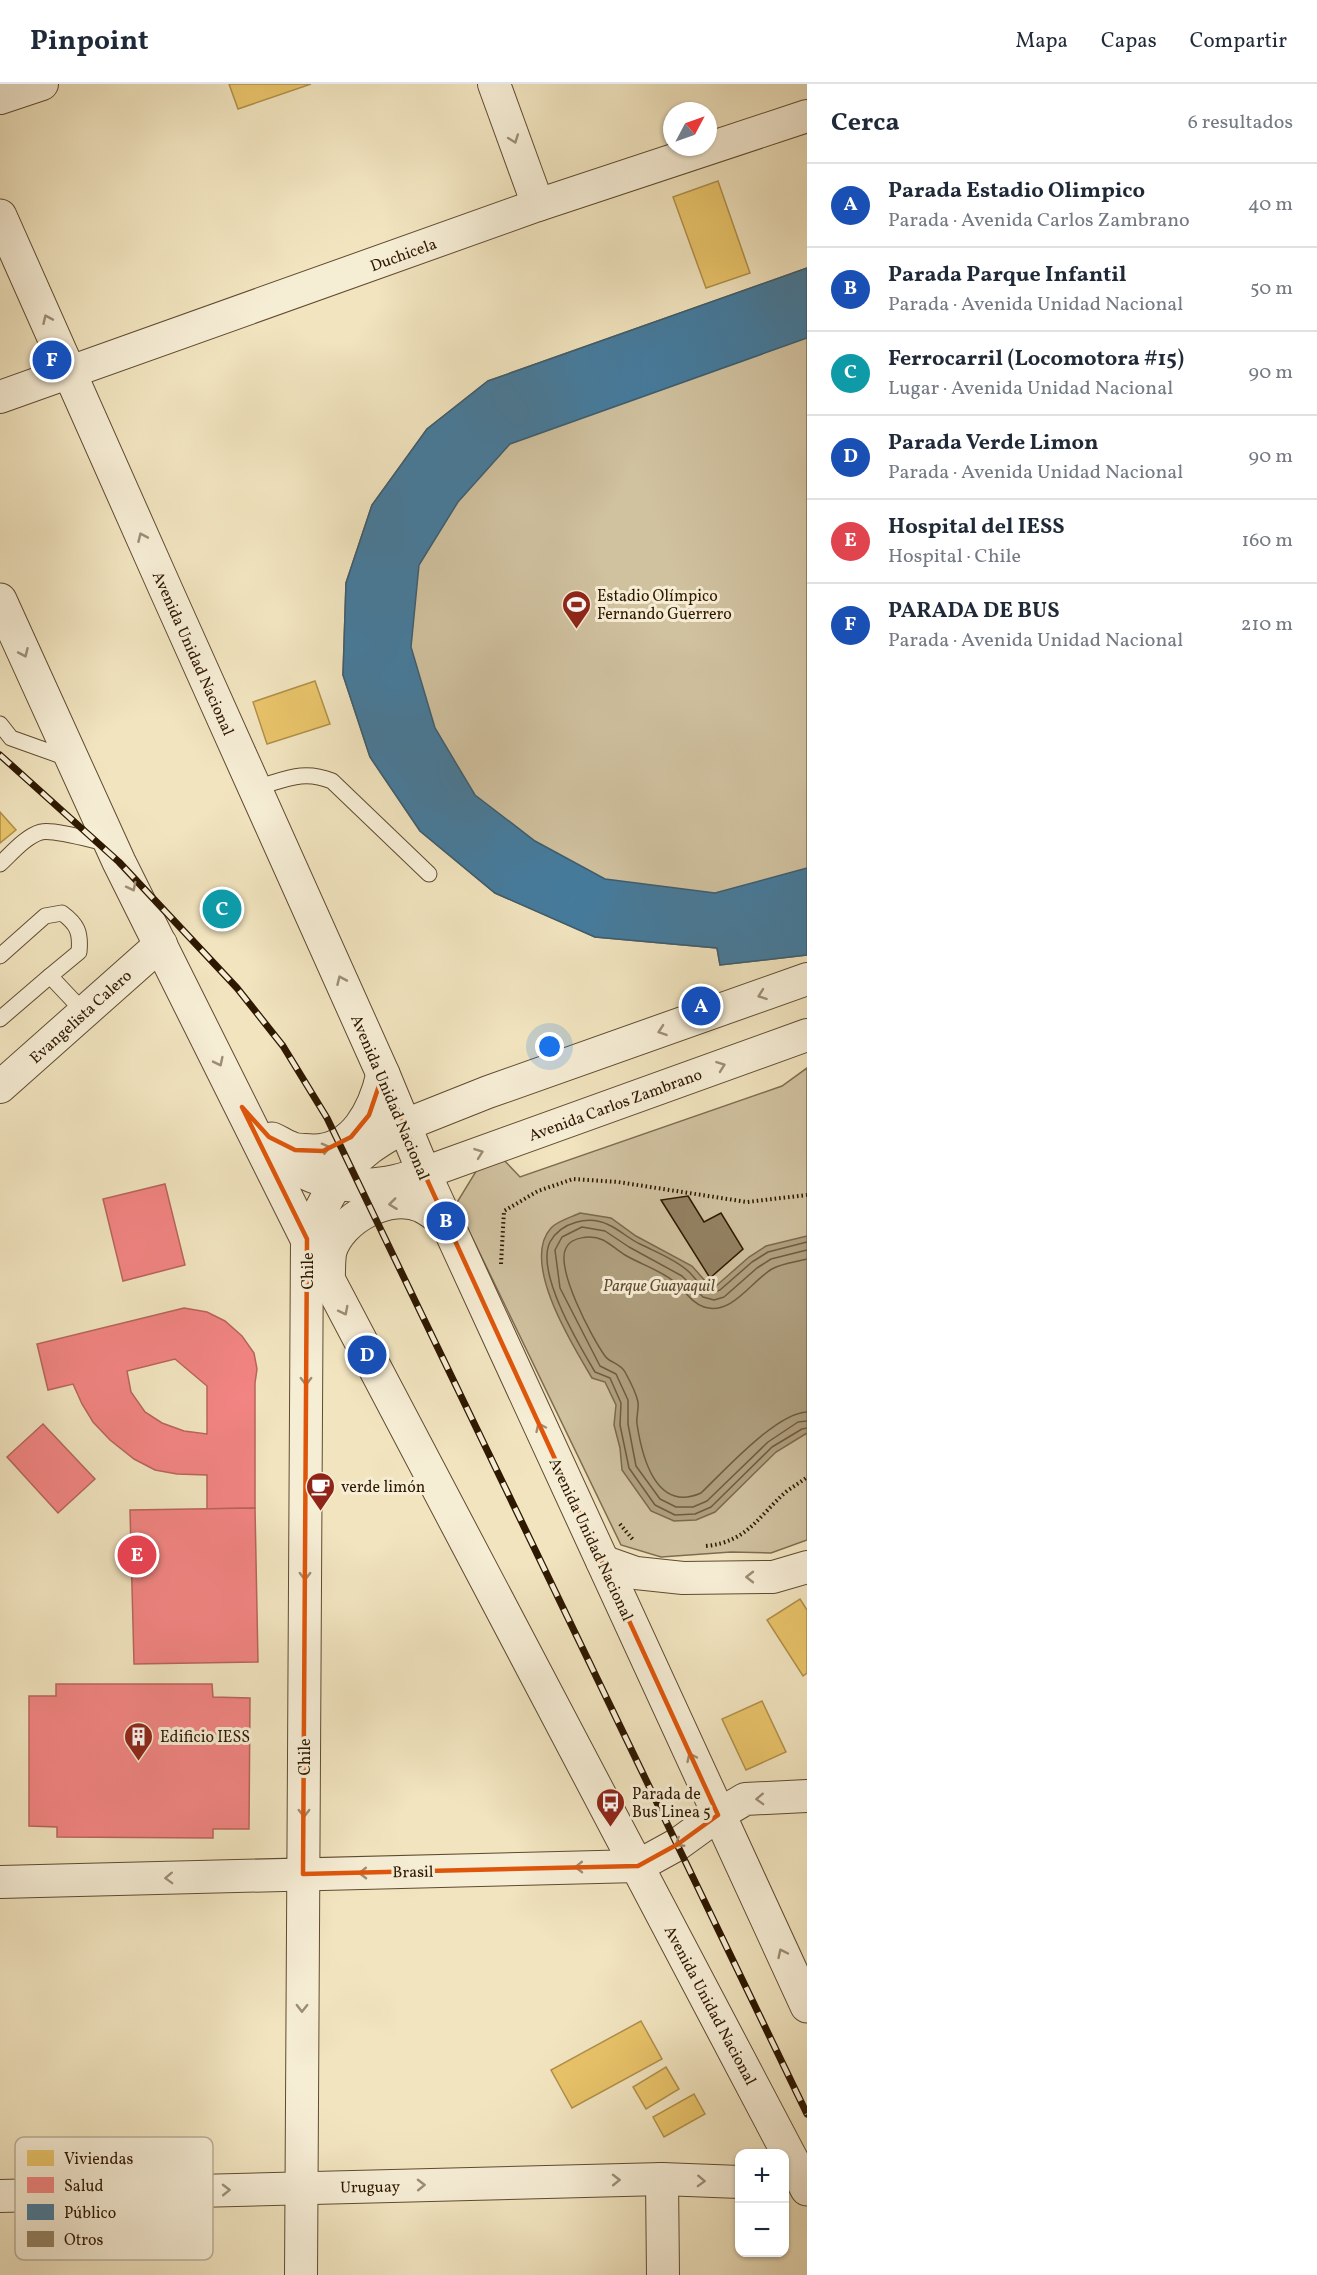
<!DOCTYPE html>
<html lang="es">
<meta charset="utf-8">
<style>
body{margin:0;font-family:Vollkorn,serif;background:#f2f2f3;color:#1f2937}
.controls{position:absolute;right:18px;bottom:18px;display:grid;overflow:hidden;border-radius:12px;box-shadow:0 2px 4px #0004}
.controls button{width:54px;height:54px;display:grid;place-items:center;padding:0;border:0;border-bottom:2px solid #e0e1e3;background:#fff;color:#1f2937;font:30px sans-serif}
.compass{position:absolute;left:663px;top:18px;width:54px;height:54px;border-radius:50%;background:#fff;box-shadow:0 2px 4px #0004;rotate:49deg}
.you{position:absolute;left:550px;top:963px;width:21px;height:21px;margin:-15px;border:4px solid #fff;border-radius:50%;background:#1a73e8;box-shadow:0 0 0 9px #1a73e833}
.badge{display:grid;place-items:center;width:39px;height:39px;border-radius:50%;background:#8f2418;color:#fff;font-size:20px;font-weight:700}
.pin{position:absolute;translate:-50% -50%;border:3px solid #fff;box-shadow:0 2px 6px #0006}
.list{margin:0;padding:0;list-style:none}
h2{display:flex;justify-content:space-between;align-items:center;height:78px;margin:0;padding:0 24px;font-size:26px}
h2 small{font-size:20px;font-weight:400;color:#747a83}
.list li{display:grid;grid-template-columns:39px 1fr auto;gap:18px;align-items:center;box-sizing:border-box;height:84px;padding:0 24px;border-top:2px solid #e0e1e3}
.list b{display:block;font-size:22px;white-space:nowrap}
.list p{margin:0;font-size:20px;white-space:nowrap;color:#747a83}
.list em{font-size:20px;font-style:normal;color:#747a83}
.map{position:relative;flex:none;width:807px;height:2191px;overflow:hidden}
header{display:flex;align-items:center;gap:36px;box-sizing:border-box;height:84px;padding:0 30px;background:#fff;border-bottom:2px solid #e0e1e3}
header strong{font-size:28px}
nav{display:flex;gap:33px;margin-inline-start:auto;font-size:21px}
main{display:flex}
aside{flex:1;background:#fff}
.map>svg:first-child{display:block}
.green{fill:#d0c19f;stroke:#7f6c50;stroke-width:1.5}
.water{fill:#af9f7e;stroke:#7b694c;stroke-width:1.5}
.homes{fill:#e9c46a;stroke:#b1904a;stroke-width:1.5}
.health{fill:#f28482;stroke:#b7645b;stroke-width:1.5;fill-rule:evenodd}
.public{fill:#457b9d;stroke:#3e5d6e;stroke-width:1.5}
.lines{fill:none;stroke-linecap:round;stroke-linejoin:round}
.shore{stroke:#6e5c3f;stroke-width:1.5}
.building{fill:#938263;stroke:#2e1800;stroke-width:1.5}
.service-casing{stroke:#5f4b30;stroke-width:17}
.minor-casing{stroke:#5f4b30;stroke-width:34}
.tertiary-casing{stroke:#5f4b30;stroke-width:35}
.path{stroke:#2e1800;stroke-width:4;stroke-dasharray:1.5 3;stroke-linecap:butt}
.service{stroke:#f6edd5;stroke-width:15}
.minor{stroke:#f6edd5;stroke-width:32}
.tertiary{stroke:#f6edd5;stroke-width:33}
.rail-casing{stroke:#2e1800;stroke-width:7}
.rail{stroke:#f6edd5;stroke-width:4.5;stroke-dasharray:14;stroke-linecap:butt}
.oneway{stroke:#9c8d75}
.marked{fill:none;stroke:#df560b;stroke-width:4.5;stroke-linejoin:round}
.labels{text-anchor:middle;stroke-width:6;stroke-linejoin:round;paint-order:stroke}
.street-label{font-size:16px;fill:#2e1800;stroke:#f6edd5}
.poi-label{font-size:16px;fill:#2e1800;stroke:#f6edd5;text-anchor:start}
.park-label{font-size:16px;font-style:italic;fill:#5f4b30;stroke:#f6edd5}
.key{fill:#f6edd5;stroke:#baad95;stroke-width:1.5}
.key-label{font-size:16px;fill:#2e1800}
</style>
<header>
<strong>Pinpoint</strong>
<nav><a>Mapa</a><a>Capas</a><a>Compartir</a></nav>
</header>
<main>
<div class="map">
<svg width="807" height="2191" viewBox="0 0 807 2191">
<rect width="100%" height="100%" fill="#f1e4bf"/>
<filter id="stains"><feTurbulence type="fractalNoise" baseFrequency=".00333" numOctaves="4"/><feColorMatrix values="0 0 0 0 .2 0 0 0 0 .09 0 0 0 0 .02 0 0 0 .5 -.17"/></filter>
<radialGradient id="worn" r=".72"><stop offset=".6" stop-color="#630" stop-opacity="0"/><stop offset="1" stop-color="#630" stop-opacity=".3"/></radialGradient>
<g class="green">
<polygon points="807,184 807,871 720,881 717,864 595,853 495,809 420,747 370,673 343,591 346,499 372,421 427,345 488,297"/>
<polygon points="807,984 807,1456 771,1469 731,1468 661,1473 621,1461 456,1120 478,1084 503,1075 520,1093 782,1002"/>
</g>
<path class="water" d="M 580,1129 L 611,1134 L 636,1152 L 692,1182 L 707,1199 L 716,1202 L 749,1173 L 766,1162 L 807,1152 L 807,1349 L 776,1368 L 715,1428 L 696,1436 L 674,1437 L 651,1427 L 622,1386 L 620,1364 L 614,1341 L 616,1321 L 605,1298 L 592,1294 C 573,1262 520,1178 551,1144 C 557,1137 572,1133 580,1129 Z"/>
<g class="homes">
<polygon points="229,0 311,0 238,25"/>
<polygon points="718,97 750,189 706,204 673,113"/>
<polygon points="315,597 330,640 267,660 253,618"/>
<polygon points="0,728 16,746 0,759"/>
<polygon points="800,1515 807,1526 807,1589 803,1592 767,1536"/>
<polygon points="762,1617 786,1668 746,1686 722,1635"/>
<polygon points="641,1937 662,1975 572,2024 551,1986"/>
<polygon points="666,1983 679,2005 646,2025 633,2003"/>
<polygon points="694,2010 705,2030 664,2053 653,2033"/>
</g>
<g class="health">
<polygon points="165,1100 185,1181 123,1197 103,1115"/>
<path d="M 184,1224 L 207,1228 L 225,1237 L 242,1252 L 254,1269 L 257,1285 L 255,1299 L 255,1424 L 207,1425 L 207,1391 L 177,1390 L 155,1386 L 134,1375 L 110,1356 L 93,1338 L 82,1320 L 73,1300 L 48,1306 L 37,1260 ZM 175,1275 L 207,1302 L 207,1350 L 184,1347 L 162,1339 L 145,1328 L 131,1308 L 127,1287 Z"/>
<polygon points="43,1340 95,1395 58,1429 7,1373"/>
<polygon points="255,1424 258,1578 134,1580 130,1426"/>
<polygon points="56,1600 212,1600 213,1613 250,1614 249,1745 213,1745 213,1754 57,1753 57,1743 29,1742 29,1612 56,1612"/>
</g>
<polygon class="public" points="807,184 807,254 510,360 458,418 419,481 411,563 435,644 475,711 535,757 605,795 715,809 807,784 807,871 720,881 717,864 595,853 495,809 420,747 370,673 343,591 346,499 372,421 427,345 488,297"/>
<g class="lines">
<g class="shore">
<path d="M 807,1158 L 768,1168 L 752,1178 L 720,1206 C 705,1212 698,1196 688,1187 C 675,1175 656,1168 640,1160 C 629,1155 620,1146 609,1141 C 589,1131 561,1138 550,1158 C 535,1188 579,1261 595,1288 L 610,1294 L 621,1319 L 620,1341 L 629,1384 L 655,1421 L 675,1431 L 695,1430 L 711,1423 L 772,1363 L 802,1345 L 807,1344"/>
<polyline points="807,1166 771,1175 757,1184 724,1213 714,1216 703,1213 682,1192 629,1163 605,1147 582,1143 562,1153 555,1166 560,1204 600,1282 616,1290 628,1316 628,1340 636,1382 660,1415 676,1423 693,1423 707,1417 768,1358 798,1338 807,1337"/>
<path d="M 807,1175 C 796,1178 782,1179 772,1185 C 751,1197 732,1232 704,1223 C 692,1219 686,1208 677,1200 C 663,1187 642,1181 625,1171 C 618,1167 611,1160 603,1156 C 592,1151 572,1152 566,1164 C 555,1184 592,1254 605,1272 C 610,1279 620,1279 625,1288 C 630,1297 636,1308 638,1318 C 639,1325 636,1333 637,1340 C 642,1373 656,1429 701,1409 C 723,1388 776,1329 807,1328"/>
</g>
</g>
<polygon class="building" points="688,1112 704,1138 721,1129 743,1165 710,1194 661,1116"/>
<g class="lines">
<defs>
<g id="service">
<polyline points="0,640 11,654 70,675"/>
<path d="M 255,704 C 285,696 302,685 332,697 L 429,790"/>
<path d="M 0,780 C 11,770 26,752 41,748 C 55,745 94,757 110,760"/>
<path d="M 0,872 L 45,832 L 62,829 C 77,840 81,848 79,868 L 50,892 L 84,928"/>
<polyline points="0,935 50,892"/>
</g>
<g id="minor">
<polyline points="494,0 538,121"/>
<polyline points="0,14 42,0"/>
<polyline points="0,313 538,121 807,32"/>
<polyline points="0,1003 161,860"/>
<polyline points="405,1041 488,1008 807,895"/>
<polyline points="424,1089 807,951"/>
<polyline points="602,1477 636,1489 683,1494 773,1493 807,1483"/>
<polyline points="0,1798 638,1782 678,1760 718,1731 745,1715 807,1712"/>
<polyline points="662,2095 663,2191"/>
<polyline points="0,2112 662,2095 740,2098"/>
<polyline points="301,2191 307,1155"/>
</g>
<g id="tertiary">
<polyline points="0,132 166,506 383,990 424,1089 807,1922"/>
<polyline points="0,516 119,778 307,1155 807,2105"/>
<path d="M 272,1055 C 279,1058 286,1063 293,1065 C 299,1067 306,1066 312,1067 C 355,1068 375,1025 383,990"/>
<path d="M 266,1056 C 293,1094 343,1107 388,1099 C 400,1097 412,1093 424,1089"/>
<path d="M 307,1155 C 322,1122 339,1086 369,1064 C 381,1055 393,1049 405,1041"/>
<path d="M 328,1196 C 329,1187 328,1176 330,1167 C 340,1134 390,1107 422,1122 C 430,1126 438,1133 446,1137"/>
</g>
</defs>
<use href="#service" class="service-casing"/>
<use href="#minor" class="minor-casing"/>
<use href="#tertiary" class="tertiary-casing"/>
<g class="path">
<polyline points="501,1180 504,1127 538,1107 573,1095 618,1098 747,1118 807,1111"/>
<polyline points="620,1440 634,1457"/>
<path d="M 706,1462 C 748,1458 759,1431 787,1407 C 794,1402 801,1398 807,1393"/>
</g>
<use href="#service" class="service"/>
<use href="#minor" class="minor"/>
<use href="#tertiary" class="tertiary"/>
<defs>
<polyline id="rail" points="0,671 119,778 237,904 283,962 327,1034 807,2030"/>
</defs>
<use href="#rail" class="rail-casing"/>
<use href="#rail" class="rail"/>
</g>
<defs><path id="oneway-chevron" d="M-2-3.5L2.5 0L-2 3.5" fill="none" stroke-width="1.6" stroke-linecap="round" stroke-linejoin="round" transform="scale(1.5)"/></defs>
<g class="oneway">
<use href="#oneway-chevron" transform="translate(514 55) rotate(70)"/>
<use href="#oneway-chevron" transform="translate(47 235) rotate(-114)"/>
<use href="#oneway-chevron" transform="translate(142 453) rotate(-114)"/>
<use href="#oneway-chevron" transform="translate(24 569) rotate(66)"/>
<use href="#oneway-chevron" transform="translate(132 803) rotate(63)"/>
<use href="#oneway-chevron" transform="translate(341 896) rotate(-114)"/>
<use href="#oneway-chevron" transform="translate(762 911) rotate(160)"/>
<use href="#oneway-chevron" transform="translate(662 947) rotate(161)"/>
<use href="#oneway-chevron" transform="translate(219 978) rotate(64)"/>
<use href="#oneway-chevron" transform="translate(721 982) rotate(-20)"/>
<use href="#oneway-chevron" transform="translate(326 1064) rotate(-14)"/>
<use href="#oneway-chevron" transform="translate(479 1069) rotate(-20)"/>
<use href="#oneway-chevron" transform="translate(393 1120) rotate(173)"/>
<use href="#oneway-chevron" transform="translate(344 1227) rotate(63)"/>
<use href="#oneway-chevron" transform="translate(306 1297) rotate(90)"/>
<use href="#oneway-chevron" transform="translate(540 1343) rotate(-115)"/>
<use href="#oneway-chevron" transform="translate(305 1492) rotate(90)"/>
<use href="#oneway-chevron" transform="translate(750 1493) rotate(180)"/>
<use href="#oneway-chevron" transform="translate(691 1673) rotate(-115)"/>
<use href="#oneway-chevron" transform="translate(760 1715) rotate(178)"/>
<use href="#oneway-chevron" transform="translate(304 1729) rotate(90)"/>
<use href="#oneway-chevron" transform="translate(679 1759) rotate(147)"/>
<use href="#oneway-chevron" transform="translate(579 1783) rotate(179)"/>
<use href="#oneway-chevron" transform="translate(363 1789) rotate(179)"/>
<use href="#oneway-chevron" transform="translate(169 1794) rotate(178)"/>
<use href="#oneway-chevron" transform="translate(782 1869) rotate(-115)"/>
<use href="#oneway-chevron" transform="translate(302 1924) rotate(91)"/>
<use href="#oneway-chevron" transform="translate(616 2096) rotate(-1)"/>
<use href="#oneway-chevron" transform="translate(701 2097) rotate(2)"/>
<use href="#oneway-chevron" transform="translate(421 2101) rotate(-1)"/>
<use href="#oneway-chevron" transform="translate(226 2106) rotate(-1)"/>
</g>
<path class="marked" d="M 383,990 L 424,1089 L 718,1731 L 678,1760 L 638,1782 L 303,1790 L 307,1155 L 242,1023 L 269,1053 L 295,1066 L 323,1067 L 351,1053 L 369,1031 Z"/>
<defs>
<symbol id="stadium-pin" viewBox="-11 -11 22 30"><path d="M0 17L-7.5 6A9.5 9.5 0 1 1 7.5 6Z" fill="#8f2418" stroke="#f6edd5"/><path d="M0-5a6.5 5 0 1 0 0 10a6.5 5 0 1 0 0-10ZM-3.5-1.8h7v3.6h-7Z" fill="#fff"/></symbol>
<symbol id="cafe-pin" viewBox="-11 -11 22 30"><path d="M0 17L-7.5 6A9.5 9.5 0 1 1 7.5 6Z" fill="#8f2418" stroke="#f6edd5"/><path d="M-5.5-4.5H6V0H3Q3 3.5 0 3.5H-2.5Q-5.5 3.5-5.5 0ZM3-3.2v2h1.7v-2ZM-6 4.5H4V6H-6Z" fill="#fff"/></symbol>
<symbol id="building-pin" viewBox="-11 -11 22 30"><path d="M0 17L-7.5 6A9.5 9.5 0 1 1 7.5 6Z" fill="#8f2418" stroke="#f6edd5"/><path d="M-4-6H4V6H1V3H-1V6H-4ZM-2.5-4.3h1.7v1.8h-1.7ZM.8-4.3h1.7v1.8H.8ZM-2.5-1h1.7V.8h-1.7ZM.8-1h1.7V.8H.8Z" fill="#fff"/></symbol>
<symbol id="bus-pin" viewBox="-11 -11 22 30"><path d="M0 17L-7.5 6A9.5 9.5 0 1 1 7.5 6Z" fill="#8f2418" stroke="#f6edd5"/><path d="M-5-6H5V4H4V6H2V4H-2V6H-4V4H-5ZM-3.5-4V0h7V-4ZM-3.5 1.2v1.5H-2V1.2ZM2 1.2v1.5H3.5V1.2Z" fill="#fff"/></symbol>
</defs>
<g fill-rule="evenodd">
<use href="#stadium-pin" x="560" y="504" width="33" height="45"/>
<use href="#cafe-pin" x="304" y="1386" width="33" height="45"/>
<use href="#building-pin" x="122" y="1636" width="33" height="45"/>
<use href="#bus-pin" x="594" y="1702" width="33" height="45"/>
</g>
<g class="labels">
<g class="street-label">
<text transform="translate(403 170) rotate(-20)" y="6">Duchicela</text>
<text transform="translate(194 569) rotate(66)" y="6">Avenida Unidad Nacional</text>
<text transform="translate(80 932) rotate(-42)" y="6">Evangelista Calero</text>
<text transform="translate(391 1013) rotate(67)" y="6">Avenida Unidad Nacional</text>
<text transform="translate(615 1020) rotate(-20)" y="6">Avenida Carlos Zambrano</text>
<text transform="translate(307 1187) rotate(-90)" y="6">Chile</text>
<text transform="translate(592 1455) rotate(65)" y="6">Avenida Unidad Nacional</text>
<text transform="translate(304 1673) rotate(-90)" y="6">Chile</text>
<text transform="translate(413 1787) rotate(-1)" y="6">Brasil</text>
<text transform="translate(711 1921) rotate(62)" y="6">Avenida Unidad Nacional</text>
<text transform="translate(370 2102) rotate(-1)" y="6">Uruguay</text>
</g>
<g class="poi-label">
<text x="597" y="517">Estadio Olímpico<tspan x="597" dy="18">Fernando Guerrero</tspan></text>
<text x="341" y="1408">verde limón</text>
<text x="160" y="1658">Edificio IESS</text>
<text x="632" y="1715">Parada de<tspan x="632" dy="18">Bus Linea 5</tspan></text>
</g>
<g class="park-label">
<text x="659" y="1207">Parque Guayaquil</text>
</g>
</g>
<rect x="15" y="2053" width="198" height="123" rx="9" class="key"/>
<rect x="27" y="2066" width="27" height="16" fill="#e9c46a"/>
<rect x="27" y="2093" width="27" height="16" fill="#f28482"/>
<rect x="27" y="2120" width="27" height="16" fill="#457b9d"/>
<rect x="27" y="2147" width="27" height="16" fill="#938263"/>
<g class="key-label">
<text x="64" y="2080">Viviendas</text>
<text x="64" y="2107">Salud</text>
<text x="64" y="2134">Público</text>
<text x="64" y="2161">Otros</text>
</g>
<rect width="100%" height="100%" filter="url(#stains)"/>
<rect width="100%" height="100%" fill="url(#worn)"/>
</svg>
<div class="controls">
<button>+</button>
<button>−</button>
</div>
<svg class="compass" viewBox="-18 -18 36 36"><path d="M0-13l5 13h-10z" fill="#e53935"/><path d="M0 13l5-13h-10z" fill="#747a83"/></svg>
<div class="you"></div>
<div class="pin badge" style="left:701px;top:922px;background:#1a4fb4">A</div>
<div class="pin badge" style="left:446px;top:1137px;background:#1a4fb4">B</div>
<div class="pin badge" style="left:222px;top:825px;background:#0f9aa8">C</div>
<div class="pin badge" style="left:367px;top:1271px;background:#1a4fb4">D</div>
<div class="pin badge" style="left:137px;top:1471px;background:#e0444e">E</div>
<div class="pin badge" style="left:52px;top:276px;background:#1a4fb4">F</div>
</div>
<aside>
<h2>Cerca<small>6 resultados</small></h2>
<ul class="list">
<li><span class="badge" style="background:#1a4fb4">A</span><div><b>Parada Estadio Olimpico</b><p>Parada · Avenida Carlos Zambrano</p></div><em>40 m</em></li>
<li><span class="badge" style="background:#1a4fb4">B</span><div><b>Parada Parque Infantil</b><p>Parada · Avenida Unidad Nacional</p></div><em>50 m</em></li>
<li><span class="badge" style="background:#0f9aa8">C</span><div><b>Ferrocarril (Locomotora #15)</b><p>Lugar · Avenida Unidad Nacional</p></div><em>90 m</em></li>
<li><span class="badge" style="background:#1a4fb4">D</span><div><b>Parada Verde Limon</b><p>Parada · Avenida Unidad Nacional</p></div><em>90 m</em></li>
<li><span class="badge" style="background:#e0444e">E</span><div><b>Hospital del IESS</b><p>Hospital · Chile</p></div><em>160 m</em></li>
<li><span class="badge" style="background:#1a4fb4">F</span><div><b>PARADA DE BUS</b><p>Parada · Avenida Unidad Nacional</p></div><em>210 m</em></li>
</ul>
</aside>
</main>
